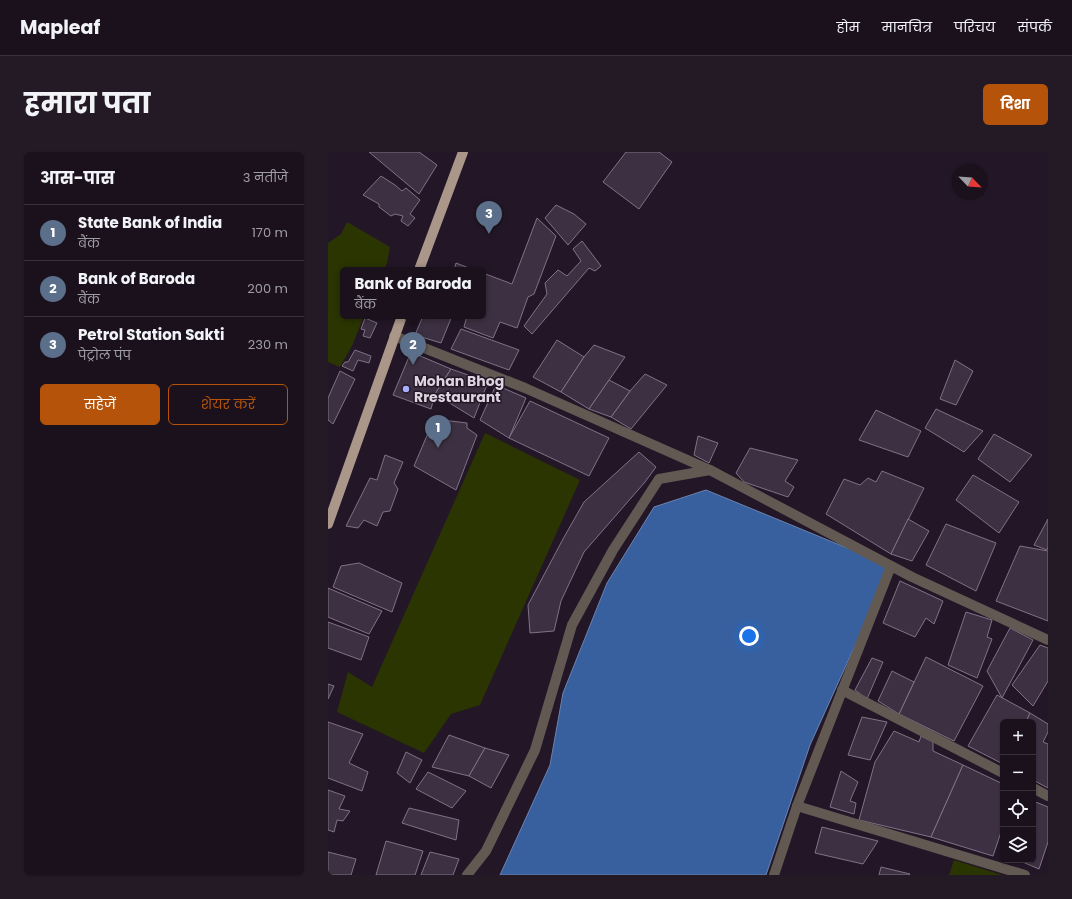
<!DOCTYPE html>
<html lang="hi">
<meta charset="utf-8">
<style>
body{margin:0;font-family:Poppins,"Noto Sans Devanagari",sans-serif;background:#231a26;color:#f1f3f6}
.controls{position:absolute;right:12px;bottom:12px;display:grid;overflow:hidden;border-radius:6px;box-shadow:0 1px 3px #0004}
.controls button{width:36px;height:36px;display:grid;place-items:center;padding:0;border:0;border-bottom:1px solid #38313b;background:#1a111d;color:#f1f3f6;font:20px sans-serif}
.compass{position:absolute;left:624px;top:12px;width:36px;height:36px;border-radius:50%;background:#1a111d;box-shadow:0 1px 3px #0004;rotate:115deg}
.you{position:absolute;left:421px;top:484px;width:14px;height:14px;margin:-10px;border:3px solid #fff;border-radius:50%;background:#1a73e8;box-shadow:0 0 0 6px #1a73e833}
.badge{display:grid;place-items:center;width:26px;height:26px;border-radius:50%;background:#b45309;color:#fff;font-size:13px;font-weight:700}
.pin{position:absolute;translate:-50% -33px;filter:drop-shadow(0 1px 2px #0008)}
.pin::after{content:'';position:absolute;top:21px;width:14px;height:12px;background:inherit;clip-path:polygon(0 0,100% 0,50% 100%)}
.popup{position:absolute;left:12px;top:115px;width:146px;height:52px;box-sizing:border-box;display:grid;place-content:center;border-radius:6px;background:#1a111d;filter:drop-shadow(0 1px 3px #0005);font-size:13px;white-space:nowrap;color:#9f9da4}
.popup b{font-size:15px;color:#f1f3f6}
.popup::after{content:'';position:absolute;left:50%;top:100%;margin-left:-8px;border:8px solid transparent;border-top-color:#1a111d}
.list{margin:0;padding:0;list-style:none}
h2{display:flex;justify-content:space-between;align-items:center;height:52px;margin:0;padding:0 16px;font-size:17px}
h2 small{font-size:13px;font-weight:400;color:#9f9da4}
.list li{display:grid;grid-template-columns:26px 1fr auto;gap:12px;align-items:center;box-sizing:border-box;height:56px;padding:0 16px;border-top:1px solid #38313b}
.list b{display:block;font-size:15px;white-space:nowrap}
.list p{margin:0;font-size:13px;white-space:nowrap;color:#9f9da4}
.list em{font-size:13px;font-style:normal;color:#9f9da4}
.actions{display:flex;gap:8px;padding:12px 16px}
.actions a{flex:1;padding:9px 0;border:1px solid #b45309;border-radius:6px;text-align:center;font-size:14px;color:#b45309}
.actions .main{background:#b45309;color:#fff}
.icon{flex:none;width:22px;height:22px;fill:none;stroke:currentColor;stroke-width:2;stroke-linecap:round;stroke-linejoin:round}
.map{position:relative;flex:none;width:720px;height:723px;overflow:hidden;border-radius:6px}
header{display:flex;align-items:center;gap:24px;box-sizing:border-box;height:56px;padding:0 20px;background:#1a111d;border-bottom:1px solid #38313b}
header strong{font-size:19px}
nav{display:flex;gap:22px;margin-inline-start:auto;font-size:14px}
.intro{display:flex;align-items:center;justify-content:space-between;box-sizing:border-box;height:96px;padding:0 24px}
h1{margin:0;font-size:28px}
.button{padding:10px 18px;border-radius:6px;background:#b45309;color:#fff;font-size:14px;font-weight:700}
main{display:flex;gap:24px;padding:0 24px}
aside{flex:1;background:#1a111d;border-radius:6px;box-shadow:0 1px 3px #0004}
.map>svg:first-child{display:block}
.green{fill:#2b3501}
.water{fill:#38609e;stroke:#6a83b2}
.building{fill:#3d3042;stroke:#817287}
.lines{fill:none;stroke-linecap:round;stroke-linejoin:round}
.minor{stroke:#635953;stroke-width:10}
.major{stroke:#ab978a;stroke-width:10}
.poi-dot{fill:#a7b0fc;stroke:#231727;stroke-width:1.5}
.labels{text-anchor:middle;stroke-width:3;stroke-linejoin:round;paint-order:stroke}
.poi-label{font-size:14px;font-weight:bold;fill:#ded5e0;stroke:#231727;text-anchor:start}
</style>
<header>
<strong>Mapleaf</strong>
<nav><a>होम</a><a>मानचित्र</a><a>परिचय</a><a>संपर्क</a></nav>
</header>
<div class="intro"><h1>हमारा पता</h1><a class="button">दिशा</a></div>
<main>
<aside>
<h2>आस-पास<small>3 नतीजे</small></h2>
<ul class="list">
<li><span class="badge" style="background:#5c6f8a">1</span><div><b>State Bank of India</b><p>बैंक</p></div><em>170 m</em></li>
<li><span class="badge" style="background:#5c6f8a">2</span><div><b>Bank of Baroda</b><p>बैंक</p></div><em>200 m</em></li>
<li><span class="badge" style="background:#5c6f8a">3</span><div><b>Petrol Station Sakti</b><p>पेट्रोल पंप</p></div><em>230 m</em></li>
</ul>
<div class="actions"><a class="main">सहेजें</a><a>शेयर करें</a></div>
</aside>
<div class="map">
<svg width="720" height="723" viewBox="0 0 720 723">
<rect width="100%" height="100%" fill="#231727"/>
<g class="green">
<polygon points="19,70 62,95 59,111 56,118 15,118 15,164 36,164 24,194 12,215 0,210 0,91 13,82"/>
<polygon points="157,281 252,328 152,553 123,562 96,601 9,560 20,520 44,535"/>
<polygon points="626,708 674,723 621,723"/>
</g>
<polygon class="water" points="378,338 563,414 482,593 438,723 172,723 222,613 235,541 279,431 326,355"/>
<g class="building">
<polygon points="41,0 91,0 109,13 91,42"/>
<polygon points="298,0 331,0 344,10 311,57 275,30"/>
<polygon points="53,24 67,33 74,39 78,36 92,48 82,62 87,66 80,74 73,69 75,64 67,62 63,64 51,55 51,52 35,43"/>
<polygon points="228,53 246,62 258,72 240,93 217,66"/>
<polygon points="209,66 228,84 206,142 200,145 189,176 172,170 165,186 136,175 139,164 155,164 155,121 184,132"/>
<polygon points="254,89 273,114 267,119 261,116 204,182 196,174 219,142 217,131 230,118 239,124 253,109 245,97"/>
<polygon points="128,111 146,118 126,118"/>
<polygon points="95,164 124,164 113,191 87,183"/>
<polygon points="37,166 49,171 42,186 35,184 37,178 33,177"/>
<polygon points="133,177 191,198 181,218 123,197"/>
<polygon points="229,188 256,205 233,240 205,225"/>
<polygon points="266,193 297,205 261,257 233,240 256,205"/>
<polygon points="27,198 43,204 41,211 30,208 25,219 14,214 17,210 20,210"/>
<polygon points="83,200 123,217 107,242 103,257 65,243"/>
<polygon points="627,208 645,219 628,253 612,247"/>
<polygon points="123,217 160,230 146,266 107,242"/>
<polygon points="12,219 27,227 5,272 0,268 0,246"/>
<polygon points="317,222 339,233 303,277 283,265 302,239"/>
<polygon points="281,228 302,239 283,265 261,257"/>
<polygon points="168,233 198,246 181,286 152,268"/>
<polygon points="202,249 281,286 261,324 181,286"/>
<polygon points="608,257 655,279 636,300 597,276"/>
<polygon points="548,258 593,279 580,305 531,288"/>
<polygon points="106,267 139,271 139,276 149,283 128,338 86,314"/>
<polygon points="666,282 704,303 682,330 650,307"/>
<polygon points="370,284 390,291 381,311 366,303"/>
<polygon points="422,296 470,308 457,329 466,335 460,345 416,330 408,321"/>
<polygon points="311,300 328,315 317,330 256,400 233,449 226,479 202,481 200,453 235,387 256,350"/>
<polygon points="57,303 75,310 66,331 70,337 62,359 55,360 49,374 36,368 30,376 18,374 42,326 49,328"/>
<polygon points="554,319 596,336 563,402 498,362 516,327 532,333 540,326 548,330"/>
<polygon points="645,323 691,350 671,381 628,348"/>
<polygon points="580,367 601,379 584,409 563,402"/>
<polygon points="720,367 720,395 719,398 706,393"/>
<polygon points="618,372 668,391 648,439 598,413"/>
<polygon points="692,394 720,399 720,469 668,449"/>
<polygon points="31,411 74,431 64,460 5,435 13,414"/>
<polygon points="572,429 615,449 606,472 598,466 587,485 555,471"/>
<polygon points="0,436 54,459 41,482 0,465"/>
<polygon points="638,460 664,468 659,485 664,487 649,526 620,513"/>
<polygon points="0,470 41,485 33,508 0,496"/>
<polygon points="682,476 705,488 674,546 659,519"/>
<polygon points="712,493 720,496 720,529 705,554 684,533"/>
<polygon points="598,505 655,534 626,589 571,562"/>
<polygon points="544,506 555,510 539,547 527,538"/>
<polygon points="564,519 586,530 571,562 550,549"/>
<polygon points="0,532 6,534 0,547"/>
<polygon points="669,543 702,561 698,570 675,570 675,612 640,594"/>
<polygon points="702,561 720,572 720,580 715,590 720,592 720,636 705,628 705,570 698,570"/>
<polygon points="534,565 559,570 542,608 520,603"/>
<polygon points="0,570 35,582 21,611 40,620 34,639 0,626"/>
<polygon points="566,579 591,590 593,584 605,590 605,599 635,613 603,685 531,668 547,610"/>
<polygon points="121,583 157,596 141,624 104,615"/>
<polygon points="157,596 181,603 163,636 141,624"/>
<polygon points="78,600 94,608 82,631 69,621"/>
<polygon points="635,613 675,632 675,674 665,704 603,685"/>
<polygon points="513,619 530,630 522,649 528,651 526,662 502,655"/>
<polygon points="100,620 138,639 124,656 88,637"/>
<polygon points="0,638 17,644 11,657 22,659 15,669 9,668 6,680 0,678"/>
<polygon points="705,649 720,655 720,690 711,717 690,708 705,708"/>
<polygon points="81,656 131,668 128,688 74,671"/>
<polygon points="494,675 550,689 535,712 487,701"/>
<polygon points="58,689 95,699 87,723 48,723"/>
<polygon points="0,700 28,707 23,723 0,723"/>
<polygon points="102,700 131,707 125,723 93,723"/>
<polygon points="553,715 582,722 581,723 551,723"/>
</g>
<g class="lines">
<g class="minor">
<polyline points="66,184 197,236 382,318 584,425 720,488"/>
<polyline points="514,538 675,621"/>
<polyline points="705,636 720,644"/>
<polyline points="469,654 697,723"/>
<polyline points="139,723 158,699 207,598 244,473 285,398 331,327 382,318"/>
<polyline points="446,723 469,654 563,414"/>
</g>
<g class="major">
<polyline points="91,118 135,0"/>
<polyline points="0,372 74,164"/>
</g>
</g>
<circle class="poi-dot" cx="78" cy="237" r="4"/>
<g class="labels">
<g class="poi-label">
<text x="86" y="234">Mohan Bhog<tspan x="86" dy="16">Rrestaurant</tspan></text>
</g>
</g>
</svg>
<div class="controls">
<button>+</button>
<button>−</button>
<button><svg class="icon" aria-label="locate" viewBox="0 0 24 24"><circle cx="12" cy="12" r="6"/><path d="M12 2v4M12 18v4M2 12h4M18 12h4"/></svg></button>
<button><svg class="icon" aria-label="layers" viewBox="0 0 24 24"><path d="M12 4l9 5-9 5-9-5zM3 14l9 5 9-5"/></svg></button>
</div>
<svg class="compass" viewBox="-18 -18 36 36"><path d="M0-13l5 13h-10z" fill="#e53935"/><path d="M0 13l5-13h-10z" fill="#9f9da4"/></svg>
<div class="you"></div>
<div class="pin badge" style="left:110px;top:296px;background:#5c6f8a">1</div>
<div class="pin badge" style="left:85px;top:213px;background:#5c6f8a">2</div>
<div class="popup"><b>Bank of Baroda</b>बैंक</div>
<div class="pin badge" style="left:161px;top:82px;background:#5c6f8a">3</div>
</div>
</main>
